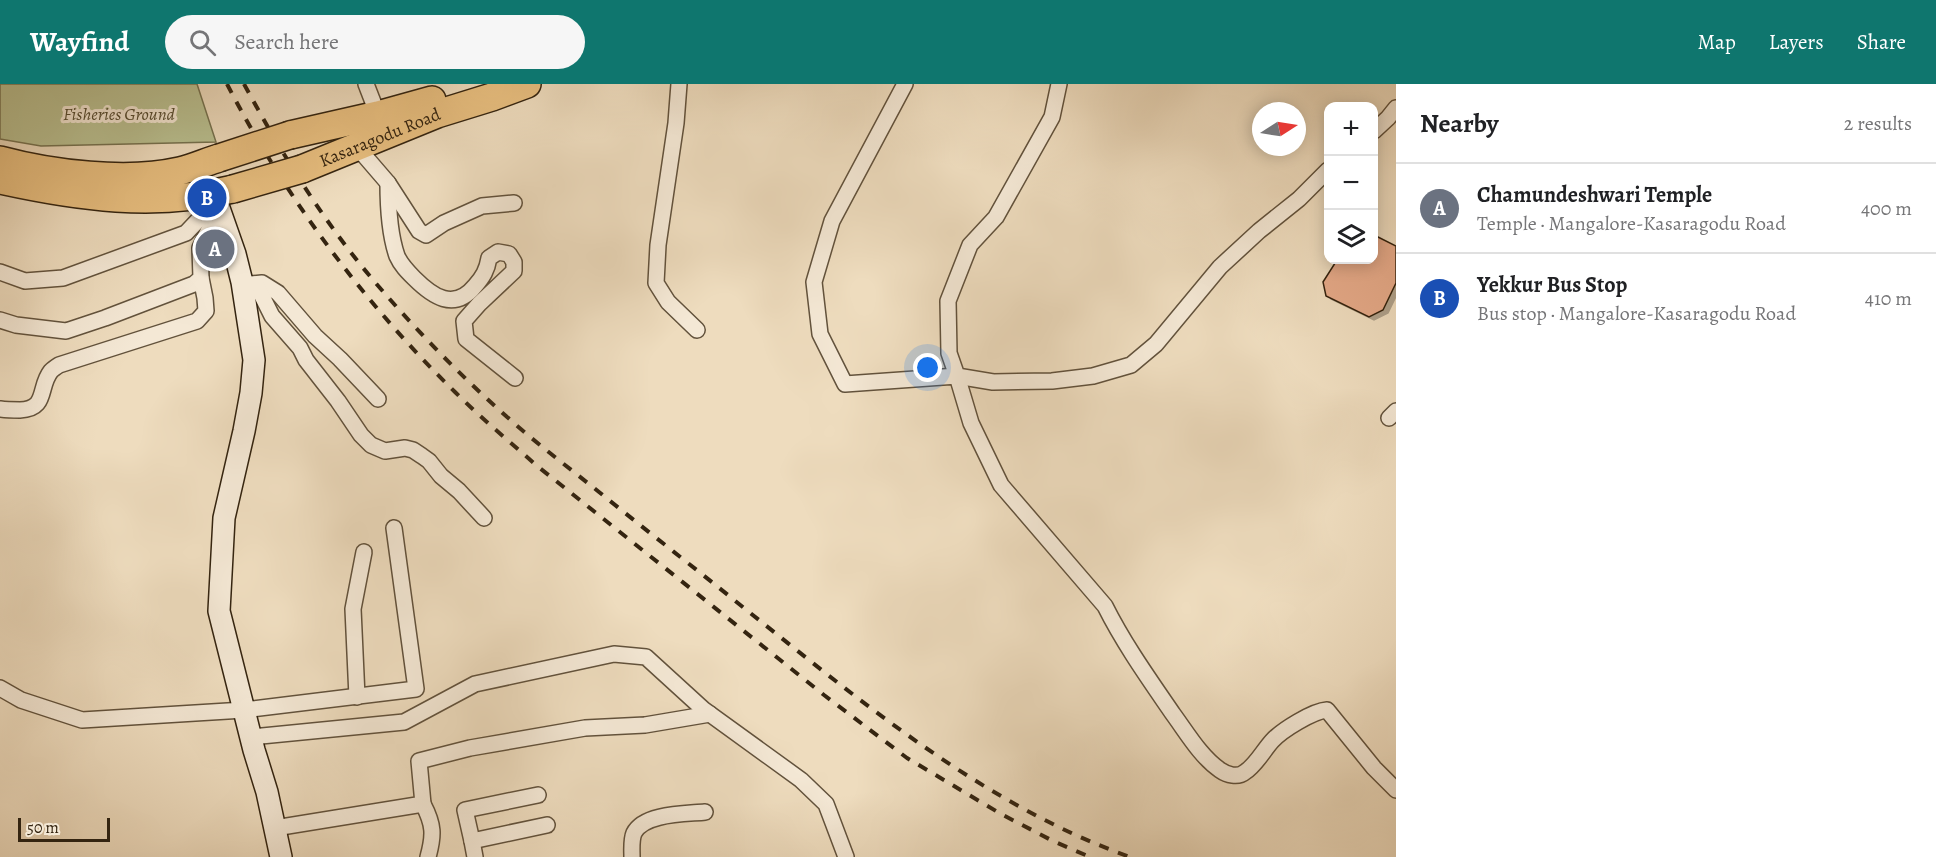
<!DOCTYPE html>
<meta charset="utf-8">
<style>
body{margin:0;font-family:Alegreya,serif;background:#f6f6f6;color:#202124}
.controls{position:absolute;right:18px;top:18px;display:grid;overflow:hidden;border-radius:12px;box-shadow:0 3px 15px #0003}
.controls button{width:54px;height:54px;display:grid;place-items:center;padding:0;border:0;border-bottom:2px solid #e0e0e0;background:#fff;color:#202124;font:30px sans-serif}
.compass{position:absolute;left:1252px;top:18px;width:54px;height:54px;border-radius:50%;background:#fff;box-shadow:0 3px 15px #0003;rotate:78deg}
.scale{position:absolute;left:18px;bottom:15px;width:92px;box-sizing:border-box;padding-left:6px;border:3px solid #342410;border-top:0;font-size:16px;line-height:21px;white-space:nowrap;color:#342410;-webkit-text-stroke:4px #f4e8d5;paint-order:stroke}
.you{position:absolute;left:928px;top:284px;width:21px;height:21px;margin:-15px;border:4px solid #fff;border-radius:50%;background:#1a73e8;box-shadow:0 0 0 9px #1a73e833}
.badge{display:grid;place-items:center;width:39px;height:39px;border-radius:50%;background:#0f766e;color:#fff;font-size:20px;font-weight:700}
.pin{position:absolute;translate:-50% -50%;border:3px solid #fff;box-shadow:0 2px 6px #0006}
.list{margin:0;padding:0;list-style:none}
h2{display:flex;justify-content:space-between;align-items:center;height:78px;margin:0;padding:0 24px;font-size:26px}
h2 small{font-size:20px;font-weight:400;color:#757577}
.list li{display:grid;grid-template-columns:39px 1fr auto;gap:18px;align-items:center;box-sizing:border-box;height:90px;padding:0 24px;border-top:2px solid #e0e0e0}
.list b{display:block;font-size:22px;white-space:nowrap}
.list p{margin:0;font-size:20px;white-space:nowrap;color:#757577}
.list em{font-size:20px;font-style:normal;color:#757577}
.icon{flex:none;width:33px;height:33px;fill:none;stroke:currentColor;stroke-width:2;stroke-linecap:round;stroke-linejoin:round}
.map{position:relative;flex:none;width:1396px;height:773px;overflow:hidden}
header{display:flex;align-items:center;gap:36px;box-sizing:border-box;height:84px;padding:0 30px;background:#0f766e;color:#fff}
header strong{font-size:28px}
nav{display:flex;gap:33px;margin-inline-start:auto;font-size:21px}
.search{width:420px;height:54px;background:#f6f6f6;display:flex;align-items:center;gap:15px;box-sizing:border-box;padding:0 21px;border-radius:33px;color:#757577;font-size:22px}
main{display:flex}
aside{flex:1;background:#fff}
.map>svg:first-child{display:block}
.green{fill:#b9c091;stroke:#767250;stroke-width:1.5}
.building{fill:#e4a988;stroke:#342410;stroke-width:1.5;filter:url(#shadow)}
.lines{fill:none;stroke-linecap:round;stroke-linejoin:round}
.street-casing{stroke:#62523c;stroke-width:18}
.secondary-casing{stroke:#342410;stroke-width:24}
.highway-casing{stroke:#342410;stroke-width:30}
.street{stroke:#f4e8d5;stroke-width:15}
.secondary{stroke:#f4e8d5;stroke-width:21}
.highway{stroke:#e7be7f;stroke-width:27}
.rail{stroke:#342410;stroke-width:4;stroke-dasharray:10 10;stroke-linecap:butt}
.highway-bridge-casing{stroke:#342410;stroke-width:30;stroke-linecap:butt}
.highway-bridge{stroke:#e7be7f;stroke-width:27}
.labels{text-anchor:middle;stroke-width:6;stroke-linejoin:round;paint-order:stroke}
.park-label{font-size:18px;font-style:italic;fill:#554b30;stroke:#f4e8d5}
.street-label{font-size:18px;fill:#342410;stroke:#f4e8d5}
</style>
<header>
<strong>Wayfind</strong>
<div class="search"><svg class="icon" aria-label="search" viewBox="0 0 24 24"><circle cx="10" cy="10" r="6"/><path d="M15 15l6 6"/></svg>Search here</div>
<nav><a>Map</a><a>Layers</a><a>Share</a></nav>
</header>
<main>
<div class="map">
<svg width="1396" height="773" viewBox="0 0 1396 773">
<defs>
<filter id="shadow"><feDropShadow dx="5" dy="3" stdDeviation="0" flood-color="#0004"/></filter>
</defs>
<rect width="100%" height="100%" fill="#eedcbe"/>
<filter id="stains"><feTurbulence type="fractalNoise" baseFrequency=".00333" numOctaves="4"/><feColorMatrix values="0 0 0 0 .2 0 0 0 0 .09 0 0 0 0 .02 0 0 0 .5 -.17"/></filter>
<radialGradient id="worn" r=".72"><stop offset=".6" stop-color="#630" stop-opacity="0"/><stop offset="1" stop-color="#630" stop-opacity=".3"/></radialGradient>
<polygon class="green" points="0,0 197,0 216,58 41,62 0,55"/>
<polygon class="building" points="1374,151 1396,162 1396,199 1383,226 1369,233 1326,212 1323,198 1337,176 1374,176"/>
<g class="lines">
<defs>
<g id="street">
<polyline points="366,0 378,31"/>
<polyline points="679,0 676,39 658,161 656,199 668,218 697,246"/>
<path d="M 905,0 L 832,137 L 814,198 L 820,250 L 845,300 L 957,292 L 971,339 L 1001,401 L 1105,522 C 1124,560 1149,595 1173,630 C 1187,649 1201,673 1220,686 C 1227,691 1238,694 1245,688 C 1256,681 1263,667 1272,657 C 1282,646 1313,627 1327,626 L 1374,684 L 1396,706"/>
<polyline points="1059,0 1052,33 996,133 970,161 948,217 949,269 957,292 993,298 1052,297 1093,292 1131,281 1156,260 1220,183 1259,147 1299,115 1328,86"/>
<polyline points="1374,47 1388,34 1396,24"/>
<polyline points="357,63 388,99 419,147 426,151 444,139 482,122 514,119"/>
<path d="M 388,99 C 388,122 389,149 397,172 C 401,181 407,187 414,194 C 432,212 454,228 475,202 C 483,193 487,186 489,174 L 498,168 L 509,170 L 514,178 L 514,187 L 479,220 L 464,237 L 466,255 L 515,294"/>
<polyline points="0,188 25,197 63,194 186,149 203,131 212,115"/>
<polyline points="251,200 262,199 278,209 315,252 340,275 378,315"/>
<polyline points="256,200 272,232 300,264 306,276 338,317 361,351 371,361 385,367 405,364 413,366 422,372 429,377 441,392 459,407 484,434"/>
<polyline points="0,236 16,241 66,247 105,234 194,200 201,194 200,164 213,137 214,118"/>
<path d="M 0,325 C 7,326 13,326 20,326 C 48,325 38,303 51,287 C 53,285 56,283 59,281 L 197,237 L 206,227 L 205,214 L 201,194"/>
<polyline points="1389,334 1396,327"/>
<polyline points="0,604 21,616 82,636 244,626 416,605 394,444"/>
<polyline points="357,613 353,525 364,468"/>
<polyline points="251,653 404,638 475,600 614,570 646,573 703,625 801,696 826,720 846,773"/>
<path d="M 423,720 C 434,741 434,751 428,773"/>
<polyline points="275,744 423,720 419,677 470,664 585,644 645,641 710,630"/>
<polyline points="472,757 465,726 538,711"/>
<polyline points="475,773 472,757 547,741"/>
<path d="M 632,773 C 632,766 631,756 634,749 C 644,729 686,730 705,728"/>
</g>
<polyline id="secondary" points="214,110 235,170 242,198 254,276 251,309 244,347 224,434 219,527 254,666 267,708 281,773"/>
<g id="highway">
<polyline points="290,51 378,31 432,16"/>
<path d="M 0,76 C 52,90 127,99 180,87 C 193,84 206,78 219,74"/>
<path id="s1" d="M 302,85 L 437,30 L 492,13 L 527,0"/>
<path d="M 0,96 C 77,113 155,124 233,105"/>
</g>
</defs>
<use href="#street" class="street-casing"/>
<use href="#secondary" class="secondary-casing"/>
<use href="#highway" class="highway-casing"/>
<use href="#street" class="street"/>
<use href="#secondary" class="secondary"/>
<use href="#highway" class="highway"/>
<g class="rail">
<path d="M 227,0 C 286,114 363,218 455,308 C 481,334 509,357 536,381 L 824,611 L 907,674 L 1001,730 L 1053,757 L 1090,773"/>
<path d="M 244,0 C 283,72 326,142 380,204 C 419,249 462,293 506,332 C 536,359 568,383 599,408 C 647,447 696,485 744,524 C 863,619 984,721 1130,773"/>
</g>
<defs>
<g id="highway-bridge">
<polyline points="219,74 290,51"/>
<polyline points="233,105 302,85"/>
</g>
</defs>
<use href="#highway-bridge" class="highway-bridge-casing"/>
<use href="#highway-bridge" class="highway-bridge"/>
</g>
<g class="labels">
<g class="park-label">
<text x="119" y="36">Fisheries Ground</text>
</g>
<g class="street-label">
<text dy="6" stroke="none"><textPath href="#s1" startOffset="84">Kasaragodu Road</textPath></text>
</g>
</g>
<rect width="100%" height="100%" filter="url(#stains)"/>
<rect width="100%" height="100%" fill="url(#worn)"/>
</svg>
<div class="controls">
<button>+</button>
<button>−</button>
<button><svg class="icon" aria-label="layers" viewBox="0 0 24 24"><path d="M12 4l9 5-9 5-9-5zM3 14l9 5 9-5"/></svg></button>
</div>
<svg class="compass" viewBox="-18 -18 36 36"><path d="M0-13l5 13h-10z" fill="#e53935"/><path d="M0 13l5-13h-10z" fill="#757577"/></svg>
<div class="scale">50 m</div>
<div class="you"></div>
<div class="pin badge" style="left:215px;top:165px;background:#6b7280">A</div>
<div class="pin badge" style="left:207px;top:114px;background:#1a4fb4">B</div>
</div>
<aside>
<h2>Nearby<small>2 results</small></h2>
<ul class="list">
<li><span class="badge" style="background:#6b7280">A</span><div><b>Chamundeshwari Temple</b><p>Temple · Mangalore-Kasaragodu Road</p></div><em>400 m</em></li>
<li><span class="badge" style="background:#1a4fb4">B</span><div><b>Yekkur Bus Stop</b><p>Bus stop · Mangalore-Kasaragodu Road</p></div><em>410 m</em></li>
</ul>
</aside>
</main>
